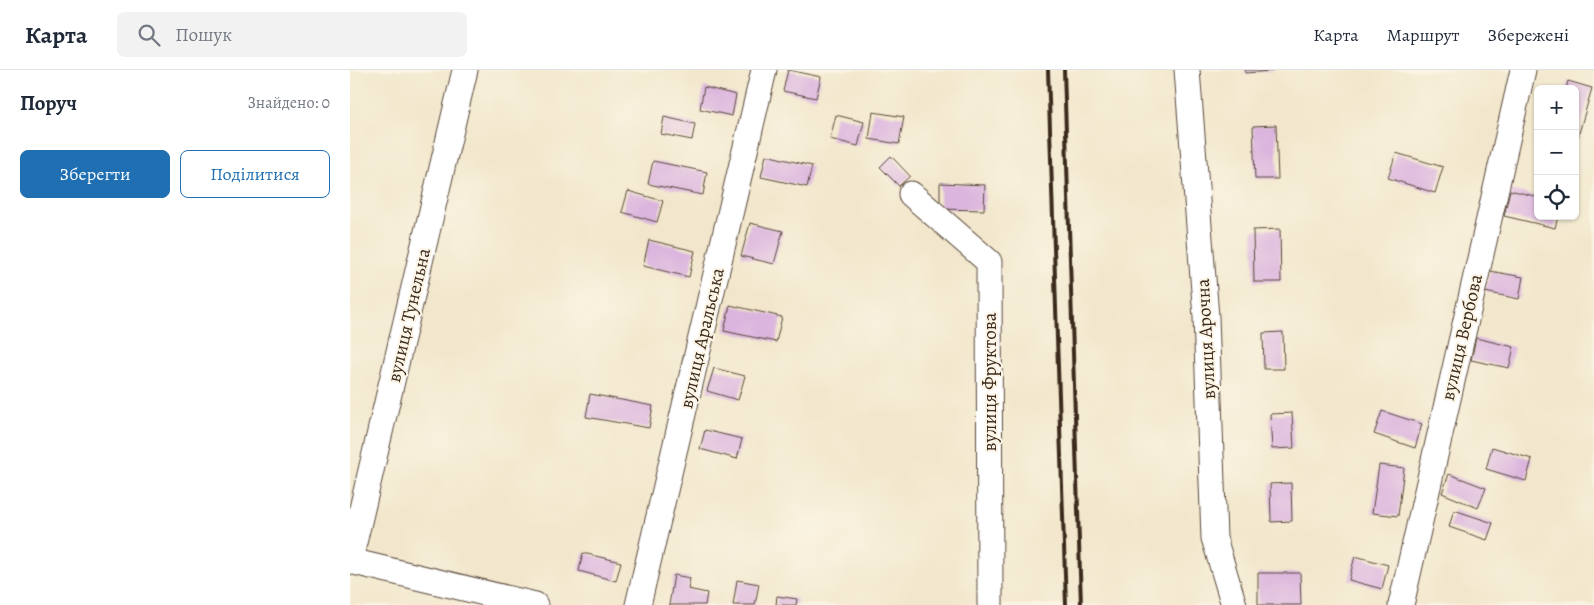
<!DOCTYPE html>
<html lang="uk">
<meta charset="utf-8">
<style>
body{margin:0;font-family:Alegreya,serif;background:#f2f2f3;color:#1f2937}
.controls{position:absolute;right:15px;top:15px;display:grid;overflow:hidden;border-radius:8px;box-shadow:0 1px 4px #0004}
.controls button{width:45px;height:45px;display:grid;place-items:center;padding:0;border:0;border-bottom:1px solid #e0e1e3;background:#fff;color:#1f2937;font:25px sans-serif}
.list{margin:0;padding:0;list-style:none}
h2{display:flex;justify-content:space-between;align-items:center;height:65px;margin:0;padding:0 20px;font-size:21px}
h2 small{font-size:16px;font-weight:400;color:#747a83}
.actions{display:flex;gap:10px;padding:15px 20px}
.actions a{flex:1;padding:11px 0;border:1px solid #1f6fb2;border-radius:8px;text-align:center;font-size:18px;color:#1f6fb2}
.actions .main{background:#1f6fb2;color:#fff}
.icon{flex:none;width:28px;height:28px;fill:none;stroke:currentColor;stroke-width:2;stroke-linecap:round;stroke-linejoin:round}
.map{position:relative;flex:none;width:1244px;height:535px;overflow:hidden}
header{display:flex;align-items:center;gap:30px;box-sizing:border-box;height:70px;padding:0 25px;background:#fff;border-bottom:1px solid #e0e1e3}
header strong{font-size:24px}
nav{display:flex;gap:28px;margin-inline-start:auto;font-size:18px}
.search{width:350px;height:45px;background:#f2f2f3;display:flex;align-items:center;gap:12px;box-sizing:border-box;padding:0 18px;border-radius:8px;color:#747a83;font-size:19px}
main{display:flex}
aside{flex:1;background:#fff}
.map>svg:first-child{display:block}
.building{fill:#dbb5de}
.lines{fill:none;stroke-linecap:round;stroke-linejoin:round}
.street-casing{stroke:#564638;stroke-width:27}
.street{stroke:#fff;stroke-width:25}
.rail{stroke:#3b2a1e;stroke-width:4}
.labels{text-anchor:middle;stroke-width:4;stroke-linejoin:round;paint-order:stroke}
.street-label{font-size:19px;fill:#3b2a1e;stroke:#fcf5e5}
</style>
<header>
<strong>Карта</strong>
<div class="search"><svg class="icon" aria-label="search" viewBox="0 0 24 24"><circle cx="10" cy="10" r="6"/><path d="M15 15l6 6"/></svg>Пошук</div>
<nav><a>Карта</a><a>Маршрут</a><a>Збережені</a></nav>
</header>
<main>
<aside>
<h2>Поруч<small>Знайдено: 0</small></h2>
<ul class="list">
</ul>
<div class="actions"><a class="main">Зберегти</a><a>Поділитися</a></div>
</aside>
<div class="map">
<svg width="1244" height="535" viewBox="0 0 1244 535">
<rect width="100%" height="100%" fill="#fcf5e5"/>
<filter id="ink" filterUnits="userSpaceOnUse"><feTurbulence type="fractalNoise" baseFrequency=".02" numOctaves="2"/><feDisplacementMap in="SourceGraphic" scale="10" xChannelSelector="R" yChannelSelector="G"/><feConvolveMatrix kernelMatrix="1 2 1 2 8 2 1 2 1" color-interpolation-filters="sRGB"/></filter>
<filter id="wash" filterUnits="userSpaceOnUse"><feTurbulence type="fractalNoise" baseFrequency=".0096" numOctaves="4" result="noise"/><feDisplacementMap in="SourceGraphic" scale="20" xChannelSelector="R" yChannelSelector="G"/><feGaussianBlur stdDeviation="1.12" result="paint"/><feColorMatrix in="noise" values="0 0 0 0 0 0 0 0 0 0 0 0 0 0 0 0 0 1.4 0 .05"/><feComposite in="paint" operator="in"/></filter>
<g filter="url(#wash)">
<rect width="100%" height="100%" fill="#f2e7cc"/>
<g id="blocks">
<g class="building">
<polygon points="438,0 471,7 466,28 433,21"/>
<polygon points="895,0 923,0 923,1 895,3"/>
<polygon points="1218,11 1242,18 1227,70 1225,70 1225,19 1216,19"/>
<polygon points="354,17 386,25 382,46 350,39"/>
<polygon points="523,42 554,47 549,74 519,69"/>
<polygon points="486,45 514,52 508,76 480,69"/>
<polygon points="314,47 345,54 342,70 311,64"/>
<polygon points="926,55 928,109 905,109 903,56"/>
<polygon points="1046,83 1093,97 1085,123 1038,108"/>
<polygon points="416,85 462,96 457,117 411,107"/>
<polygon points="541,86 560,106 549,116 530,97"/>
<polygon points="303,91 357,102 353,125 298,114"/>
<polygon points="590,113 635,115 634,140 590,139"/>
<polygon points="1160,120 1188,127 1188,146 1208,146 1205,158 1154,146"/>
<polygon points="278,121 313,131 307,152 272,142"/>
<polygon points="400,153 433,161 424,194 391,186"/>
<polygon points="930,159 931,212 904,212 903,160"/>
<polygon points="299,170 345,181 339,207 293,196"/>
<polygon points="1140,201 1173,207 1169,229 1135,222"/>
<polygon points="380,235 432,247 426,272 374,261"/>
<polygon points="933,262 934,299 914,299 913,263"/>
<polygon points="1126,268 1164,277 1159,298 1121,290"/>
<polygon points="364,298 395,306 388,330 357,321"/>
<polygon points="240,324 303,336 299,358 236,347"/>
<polygon points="1032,341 1072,354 1065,378 1024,364"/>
<polygon points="942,343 944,378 922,379 920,344"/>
<polygon points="355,360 392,369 387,389 350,379"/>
<polygon points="1142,377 1182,389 1176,411 1136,399"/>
<polygon points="1029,395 1054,398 1048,446 1022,443"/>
<polygon points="1099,404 1136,418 1128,438 1092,423"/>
<polygon points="941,413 942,451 921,452 920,414"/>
<polygon points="1104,440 1143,453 1137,470 1099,457"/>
<polygon points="233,483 271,492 266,511 229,501"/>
<polygon points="1005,486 1038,495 1032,519 999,510"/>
<polygon points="908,503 950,503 951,535 908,535"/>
<polygon points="324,505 340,508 338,519 357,523 355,535 319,535"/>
<polygon points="387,510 409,514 405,535 383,535"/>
<polygon points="427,526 447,529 446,535 426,535"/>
</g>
</g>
</g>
<g filter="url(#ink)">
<use href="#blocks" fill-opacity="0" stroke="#564638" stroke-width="1"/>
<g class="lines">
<defs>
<g id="street">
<polyline points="837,0 856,247 864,468 884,535"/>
<polyline points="561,124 639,192 640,535"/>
<polyline points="0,490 115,0"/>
<polyline points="0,491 185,535"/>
<polyline points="288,535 414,0"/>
<polyline points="1051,535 1173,0"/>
</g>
</defs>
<use href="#street" class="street-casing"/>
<use href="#street" class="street"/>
<g class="rail">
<polyline points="698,0 716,535"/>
<polyline points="714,0 731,535"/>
</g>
</g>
</g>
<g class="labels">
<g class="street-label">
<text transform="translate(58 245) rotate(-77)" y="7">вулиця Тунельна</text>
<text transform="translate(1111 267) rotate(-77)" y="7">вулиця Вербова</text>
<text transform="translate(351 268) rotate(-77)" y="7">вулиця Аральська</text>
<text transform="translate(855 269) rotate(-93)" y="7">вулиця Арочна</text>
<text transform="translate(639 312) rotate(-90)" y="7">вулиця Фруктова</text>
</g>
</g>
</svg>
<div class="controls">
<button>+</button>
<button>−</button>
<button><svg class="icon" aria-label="locate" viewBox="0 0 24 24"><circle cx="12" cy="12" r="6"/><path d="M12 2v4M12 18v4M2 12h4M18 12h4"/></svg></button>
</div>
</div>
</main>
